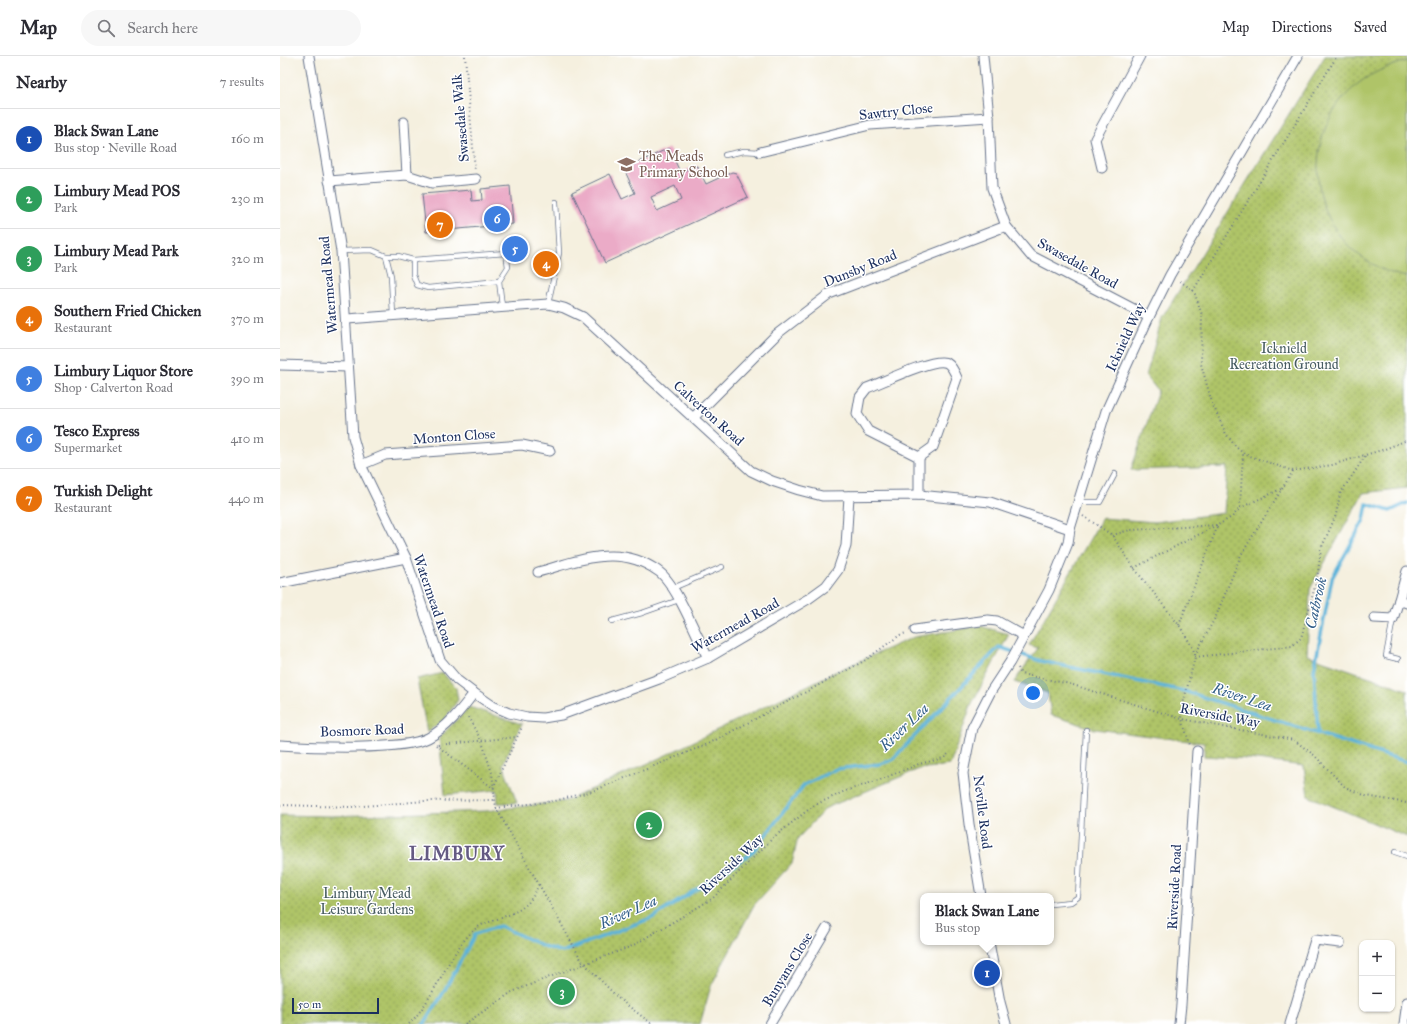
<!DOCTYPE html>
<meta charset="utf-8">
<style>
body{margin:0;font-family:"IM FELL Great Primer",serif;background:#f7f7f7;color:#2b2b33}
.controls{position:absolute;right:12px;bottom:12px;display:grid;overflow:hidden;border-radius:8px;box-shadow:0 1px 3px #0004}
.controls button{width:36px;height:36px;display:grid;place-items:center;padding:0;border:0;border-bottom:1px solid #e1e1e2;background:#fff;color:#2b2b33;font:20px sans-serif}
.scale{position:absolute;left:12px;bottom:10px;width:87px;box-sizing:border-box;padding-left:4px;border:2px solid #1b2f5e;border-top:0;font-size:11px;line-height:14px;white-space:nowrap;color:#1b2f5e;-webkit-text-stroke:3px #fff;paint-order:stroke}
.you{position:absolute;left:753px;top:637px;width:14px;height:14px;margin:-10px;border:3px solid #fff;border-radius:50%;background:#1a73e8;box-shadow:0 0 0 6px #1a73e833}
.badge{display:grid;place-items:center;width:26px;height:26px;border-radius:50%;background:#111827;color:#fff;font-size:13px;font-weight:700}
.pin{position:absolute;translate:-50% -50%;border:2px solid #fff;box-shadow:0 1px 4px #0006}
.popup{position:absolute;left:640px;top:837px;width:134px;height:52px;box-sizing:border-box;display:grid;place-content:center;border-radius:8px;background:#fff;filter:drop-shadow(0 1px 3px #0005);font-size:13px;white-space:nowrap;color:#7c7c81}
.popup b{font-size:15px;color:#2b2b33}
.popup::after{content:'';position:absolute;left:50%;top:100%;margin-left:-8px;border:8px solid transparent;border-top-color:#fff}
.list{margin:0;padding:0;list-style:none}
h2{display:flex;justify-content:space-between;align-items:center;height:52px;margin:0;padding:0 16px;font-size:17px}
h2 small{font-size:13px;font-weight:400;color:#7c7c81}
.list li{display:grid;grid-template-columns:26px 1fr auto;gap:12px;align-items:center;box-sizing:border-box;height:60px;padding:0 16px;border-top:1px solid #e1e1e2}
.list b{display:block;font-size:15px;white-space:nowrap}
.list p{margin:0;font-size:13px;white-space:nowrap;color:#7c7c81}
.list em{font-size:13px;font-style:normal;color:#7c7c81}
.icon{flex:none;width:22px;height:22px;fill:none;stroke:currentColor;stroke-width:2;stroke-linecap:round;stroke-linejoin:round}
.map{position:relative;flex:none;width:1127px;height:968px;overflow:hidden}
header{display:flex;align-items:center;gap:24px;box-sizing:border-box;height:56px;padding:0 20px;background:#fff;border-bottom:1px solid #e1e1e2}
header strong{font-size:19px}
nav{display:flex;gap:22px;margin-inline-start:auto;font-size:14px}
.search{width:280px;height:36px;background:#f7f7f7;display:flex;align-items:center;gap:10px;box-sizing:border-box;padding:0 14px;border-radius:22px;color:#7c7c81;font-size:15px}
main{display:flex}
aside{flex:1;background:#fff}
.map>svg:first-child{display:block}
.green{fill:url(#green-dots);stroke:#657a63}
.pitch{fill:#afc468;stroke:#657a63}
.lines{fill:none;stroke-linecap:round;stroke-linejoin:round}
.stream{stroke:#5db4da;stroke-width:3.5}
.building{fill:#ebabc7;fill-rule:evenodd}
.service-casing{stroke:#67738b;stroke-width:6}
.minor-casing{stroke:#67738b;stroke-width:11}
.path{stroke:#67738b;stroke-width:2;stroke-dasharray:1 3;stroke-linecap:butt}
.service{stroke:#fff;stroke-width:4.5}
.minor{stroke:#fff;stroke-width:9}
.labels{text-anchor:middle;stroke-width:3;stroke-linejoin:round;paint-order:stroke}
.street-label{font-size:14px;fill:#1b2f5e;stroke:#fff}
.education-label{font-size:14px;fill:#785e54;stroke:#fff;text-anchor:start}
.park-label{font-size:14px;fill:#475c61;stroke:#fff}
.water-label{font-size:15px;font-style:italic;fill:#325e89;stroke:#fff}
.district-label{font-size:18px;font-weight:bold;letter-spacing:1px;fill:#645a83;stroke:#fff}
</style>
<header>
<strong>Map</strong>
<div class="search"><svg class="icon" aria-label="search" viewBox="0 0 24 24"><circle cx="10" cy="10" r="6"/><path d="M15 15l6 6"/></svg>Search here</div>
<nav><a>Map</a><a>Directions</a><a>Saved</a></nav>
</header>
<main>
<aside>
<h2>Nearby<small>7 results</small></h2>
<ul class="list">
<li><span class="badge" style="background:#1a4fb4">1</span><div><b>Black Swan Lane</b><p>Bus stop · Neville Road</p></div><em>160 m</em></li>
<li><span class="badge" style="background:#2e9e5b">2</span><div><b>Limbury Mead POS</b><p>Park</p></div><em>230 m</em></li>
<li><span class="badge" style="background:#2e9e5b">3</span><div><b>Limbury Mead Park</b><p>Park</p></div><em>320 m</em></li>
<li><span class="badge" style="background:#e8710a">4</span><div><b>Southern Fried Chicken</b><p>Restaurant</p></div><em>370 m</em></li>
<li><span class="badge" style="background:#3f7fe0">5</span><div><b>Limbury Liquor Store</b><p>Shop · Calverton Road</p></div><em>390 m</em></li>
<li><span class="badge" style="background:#3f7fe0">6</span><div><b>Tesco Express</b><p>Supermarket</p></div><em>410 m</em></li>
<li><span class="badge" style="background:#e8710a">7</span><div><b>Turkish Delight</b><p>Restaurant</p></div><em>440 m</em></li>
</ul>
</aside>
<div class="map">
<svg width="1127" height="968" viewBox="0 0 1127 968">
<defs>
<pattern id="green-dots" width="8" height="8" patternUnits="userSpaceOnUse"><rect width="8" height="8" fill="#afc468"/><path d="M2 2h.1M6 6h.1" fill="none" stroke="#8ea059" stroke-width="1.8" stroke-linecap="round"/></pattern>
</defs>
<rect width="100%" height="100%" fill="#fff"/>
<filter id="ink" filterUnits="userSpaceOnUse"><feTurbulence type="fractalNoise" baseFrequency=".025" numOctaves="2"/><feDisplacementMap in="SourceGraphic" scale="8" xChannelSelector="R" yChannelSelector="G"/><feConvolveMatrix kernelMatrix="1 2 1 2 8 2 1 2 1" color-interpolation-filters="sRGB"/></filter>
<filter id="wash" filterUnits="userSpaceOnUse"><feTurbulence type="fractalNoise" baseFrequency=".012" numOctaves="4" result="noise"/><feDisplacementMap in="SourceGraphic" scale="16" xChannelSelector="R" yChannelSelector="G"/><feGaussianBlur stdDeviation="0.9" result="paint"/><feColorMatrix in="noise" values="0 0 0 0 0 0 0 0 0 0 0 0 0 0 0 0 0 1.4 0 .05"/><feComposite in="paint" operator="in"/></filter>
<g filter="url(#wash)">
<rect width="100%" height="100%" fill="#f5f0df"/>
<g class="green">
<polygon points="1045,0 1127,0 1127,432 1083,437 1030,533 1027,599 1127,634 1127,781 1028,740 1024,710 969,703 924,700 924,687 815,673 771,659 768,637 734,626 758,592 749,589 822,462 875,466 944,457 947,411 851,414 878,335 866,320 882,262"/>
<polygon points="700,570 729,578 691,649 670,709 639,713 546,752 518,782 512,807 474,849 431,930 420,968 0,968 0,759 51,760 206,755 286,745 386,699 555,616 634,581"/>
<polygon points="163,617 176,632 178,644 164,664 147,676 137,623"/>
<polygon points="189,651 242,668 223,708 237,747 218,747 217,734 165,739 159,682"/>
</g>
<path class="pitch" d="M 1127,5 L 1127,221 C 1107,218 1088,207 1073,194 C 1027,153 1026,76 1071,34 C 1087,18 1106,11 1127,5 Z"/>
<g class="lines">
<g class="stream">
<polyline points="1038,677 1034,614 1052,522 1084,464 1087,448 1110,455 1127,447"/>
<polyline points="144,968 162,939 195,878 220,870 263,890 282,896 374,861 472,797 524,729 556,713 600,708 612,704 719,591 761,605 904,635 1127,706"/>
</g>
</g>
<g id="blocks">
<g class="building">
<path d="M 389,92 L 400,116 L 417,110 L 426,128 L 452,116 L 456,117 L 468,141 L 325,207 L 292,136 L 330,118 L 342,143 L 355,137 L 344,113 ZM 395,130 L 401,144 L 377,155 L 371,141 Z"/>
<polygon points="230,130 233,168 146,176 142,138 191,134 192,145 202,144 201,133"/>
</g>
</g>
</g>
<g filter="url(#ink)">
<use href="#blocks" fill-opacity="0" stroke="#67738b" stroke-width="1"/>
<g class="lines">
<defs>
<g id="service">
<polyline points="445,99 464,95 480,96"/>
<polyline points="61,195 92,194 106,200 111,220 113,259"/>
<polyline points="106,200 118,200 133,204 226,197 228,211 219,225 222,250"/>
<polyline points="133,204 133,219 137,229 148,232 219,225"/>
<polyline points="268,248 279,197 276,146"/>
<polyline points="799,446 820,446 835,418"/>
<polyline points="393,532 442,511"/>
<polyline points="1113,563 1106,600 1118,603"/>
<polyline points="332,565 362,557 399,544"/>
<polyline points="1115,796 1127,800"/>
<polyline points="771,848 791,846 798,841 806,674"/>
</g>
<g id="minor">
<polyline points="29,0 61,195 73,381 81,409 126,502 160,604 177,624 194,637 213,650 229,657 247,661 263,662 281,659 379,623 428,602 528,543 546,530 558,514 566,490 569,440"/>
<polyline points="703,0 709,61 712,132 726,170 750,199 869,261"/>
<polyline points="124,66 127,119"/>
<polyline points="480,96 590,69 709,61"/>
<polyline points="822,112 815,83 860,0"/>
<polyline points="49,125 127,119 152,127 196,123"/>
<polyline points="67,263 268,248 284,252 303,261 471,415 492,425 519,434 542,440 639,439 710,446 790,473"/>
<polyline points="0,309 68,311"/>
<polyline points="414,361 497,278 549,238 726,170"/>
<path d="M 639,401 L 653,391 L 677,322 C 675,317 672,310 667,307 C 655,300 601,327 587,332 L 580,341 L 577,358 L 588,375 L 639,401 L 639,439"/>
<polyline points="81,409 105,399 242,389 270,395"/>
<polyline points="1127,515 1119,544 1127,547"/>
<path d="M 258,516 C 277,511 297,503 317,501 C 338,498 360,502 378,515 C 396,527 417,581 428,602"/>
<polyline points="0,527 126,502"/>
<polyline points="1094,562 1113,563 1119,544"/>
<polyline points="635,574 708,564 717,565 744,580"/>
<path d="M 0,689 C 32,691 122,695 148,682 C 167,672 181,654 194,637"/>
<polyline points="701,840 689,768 683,717 692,672 711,635 730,606 769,534 788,487 790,473 826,355 869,261 890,219 1018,0"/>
<polyline points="709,886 720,946 726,968"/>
<polyline points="490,968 547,872"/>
<polyline points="899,968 901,949 917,695"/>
<polyline points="1010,968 1035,884 1060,887"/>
<polyline points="1124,968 1127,946"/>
</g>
</defs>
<use href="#service" class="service-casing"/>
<use href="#minor" class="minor-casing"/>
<g class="path">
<polyline points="185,0 195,114"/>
<polyline points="900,225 914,235 922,259 921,308 932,347 946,378 956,391 964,398 1013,415 1052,409 1105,393 1127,384"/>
<polyline points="913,235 1057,0"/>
<polyline points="960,452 1001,433"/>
<polyline points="803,460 832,479 854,512 899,569 913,592 915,601 903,648 902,663 910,689"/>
<polyline points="832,479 850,474 938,469"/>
<polyline points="854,512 937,469"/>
<polyline points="899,569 938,469 952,461 960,452 963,397"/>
<polyline points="915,599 936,560 961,499 1013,415"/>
<polyline points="915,601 1012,590 1021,582 1037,523 1041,493 1056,459 1060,438 1086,399"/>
<polyline points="738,612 741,618 790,628 902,663 1014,684 1034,699 1065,731 1086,740 1127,747"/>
<polyline points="188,661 202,686 212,717 216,752 302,905 339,943 372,968"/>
<polyline points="156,689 213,732 242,671"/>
<polyline points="158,689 237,681"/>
<polyline points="0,749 71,751 145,745 214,744"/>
<polyline points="216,752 275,745 313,735 430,687 584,605 620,579 626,577"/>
<path d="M 129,968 C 156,942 170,891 198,871 C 202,868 207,867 212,865 C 235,856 250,854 259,827"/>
<polyline points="185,968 232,936 267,922 350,891 415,853 433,842 494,781 533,750 565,735 602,723 639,708 664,702 668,698"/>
</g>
<use href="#service" class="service"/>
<use href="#minor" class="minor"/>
</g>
</g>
<defs>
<symbol id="school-bare" viewBox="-9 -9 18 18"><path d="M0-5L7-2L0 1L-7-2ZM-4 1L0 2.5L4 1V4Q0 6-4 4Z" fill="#8d6e63" stroke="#fff" stroke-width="2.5" paint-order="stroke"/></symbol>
</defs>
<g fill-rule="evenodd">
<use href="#school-bare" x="334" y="96" width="25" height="25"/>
</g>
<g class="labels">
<g class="street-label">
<text transform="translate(616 55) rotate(-6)" y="5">Sawtry Close</text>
<text transform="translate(180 62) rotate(-95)" y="5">Swasedale Walk</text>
<text transform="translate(798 207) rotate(29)" y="5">Swasedale Road</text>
<text transform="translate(580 212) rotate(-22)" y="5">Dunsby Road</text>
<text transform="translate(48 229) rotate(-95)" y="5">Watermead Road</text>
<text transform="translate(845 281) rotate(-65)" y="5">Icknield Way</text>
<text transform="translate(429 357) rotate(42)" y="5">Calverton Road</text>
<text transform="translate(174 380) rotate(-4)" y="5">Monton Close</text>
<text transform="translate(154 545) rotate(71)" y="5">Watermead Road</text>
<text transform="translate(455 569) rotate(-29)" y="5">Watermead Road</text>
<text transform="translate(940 659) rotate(11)" y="5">Riverside Way</text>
<text transform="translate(82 674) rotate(-2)" y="5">Bosmore Road</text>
<text transform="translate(703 756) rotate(83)" y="5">Neville Road</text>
<text transform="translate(451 808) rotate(-43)" y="5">Riverside Way</text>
<text transform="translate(894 831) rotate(-87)" y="5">Riverside Road</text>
<text transform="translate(507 913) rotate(-59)" y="5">Bunyans Close</text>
</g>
<g class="education-label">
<text x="359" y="105">The Meads<tspan x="359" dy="16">Primary School</tspan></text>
</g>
<g class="park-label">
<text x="1004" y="297">Icknield<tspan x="1004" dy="16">Recreation Ground</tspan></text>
<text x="87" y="842">Limbury Mead<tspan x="87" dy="16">Leisure Gardens</tspan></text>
</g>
<g class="water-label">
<text transform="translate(1036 547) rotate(-77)" y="5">Catbrook</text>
<text transform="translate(962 641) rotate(18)" y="5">River Lea</text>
<text transform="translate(624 671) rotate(-44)" y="5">River Lea</text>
<text transform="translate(348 856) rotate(-24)" y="5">River Lea</text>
</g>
<g class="district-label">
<text x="177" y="804">LIMBURY</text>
</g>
</g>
</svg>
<div class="controls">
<button>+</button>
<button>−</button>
</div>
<div class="scale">50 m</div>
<div class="you"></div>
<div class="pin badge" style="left:707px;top:917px;background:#1a4fb4">1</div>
<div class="popup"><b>Black Swan Lane</b>Bus stop</div>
<div class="pin badge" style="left:369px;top:769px;background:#2e9e5b">2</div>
<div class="pin badge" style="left:282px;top:936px;background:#2e9e5b">3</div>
<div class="pin badge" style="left:266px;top:208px;background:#e8710a">4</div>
<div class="pin badge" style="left:235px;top:193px;background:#3f7fe0">5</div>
<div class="pin badge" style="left:217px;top:163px;background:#3f7fe0">6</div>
<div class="pin badge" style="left:160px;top:169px;background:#e8710a">7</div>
</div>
</main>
